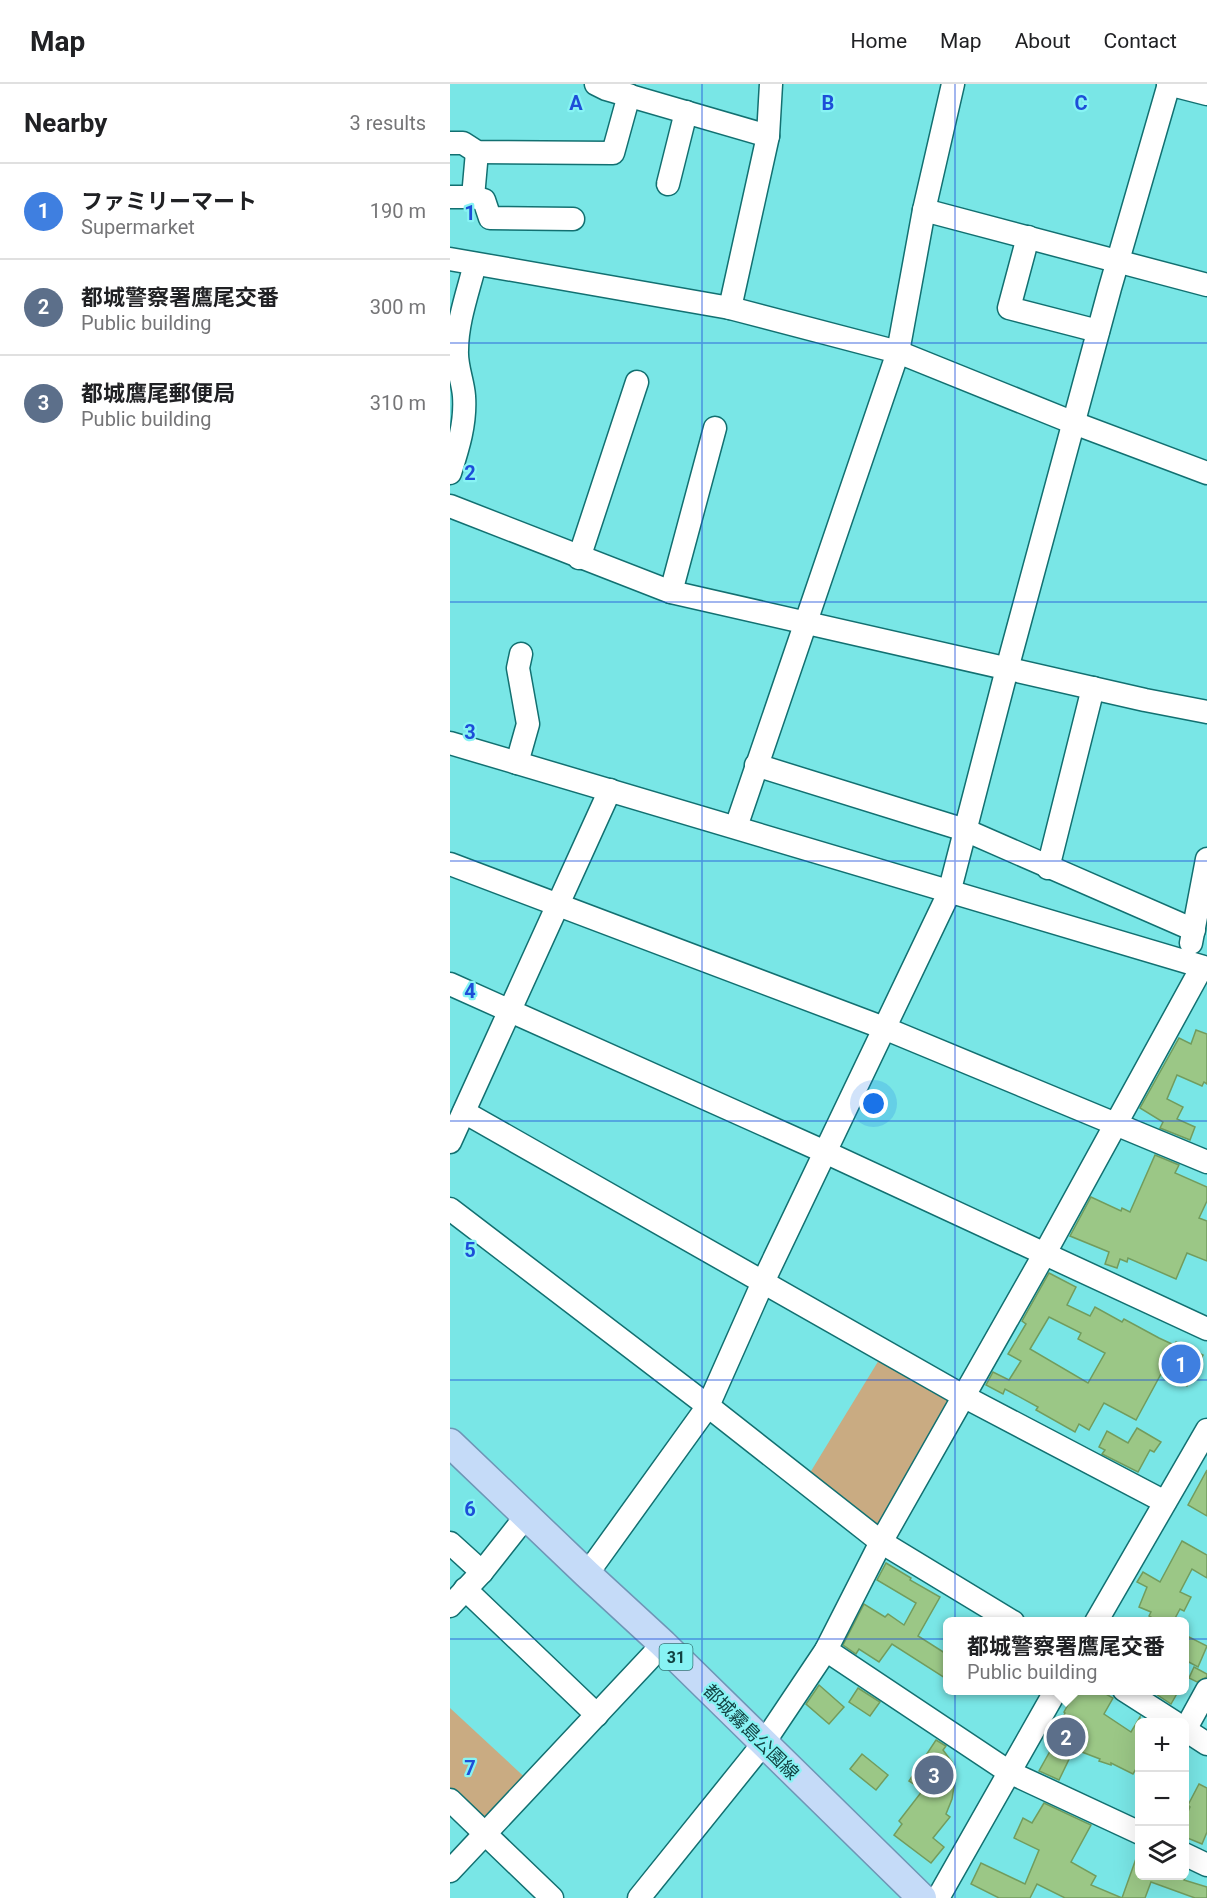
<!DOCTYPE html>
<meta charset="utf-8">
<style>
body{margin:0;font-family:Roboto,"Noto Sans JP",sans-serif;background:#f6f6f6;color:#202124}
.controls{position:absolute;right:18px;bottom:18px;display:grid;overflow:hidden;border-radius:9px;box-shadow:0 6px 24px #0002}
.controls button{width:54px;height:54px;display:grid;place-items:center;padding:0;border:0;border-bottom:2px solid #e0e0e0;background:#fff;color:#202124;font:30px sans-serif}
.you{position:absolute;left:424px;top:1020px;width:21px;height:21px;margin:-15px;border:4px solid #fff;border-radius:50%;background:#1a73e8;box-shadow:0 0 0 9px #1a73e833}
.badge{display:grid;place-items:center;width:39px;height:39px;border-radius:50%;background:#d34359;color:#fff;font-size:20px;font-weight:700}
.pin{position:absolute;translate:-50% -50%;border:3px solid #fff;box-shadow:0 2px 6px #0006}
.popup{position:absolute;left:493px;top:1533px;width:246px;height:78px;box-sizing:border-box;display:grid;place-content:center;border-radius:9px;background:#fff;filter:drop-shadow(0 2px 4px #0005);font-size:20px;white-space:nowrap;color:#757577}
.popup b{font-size:22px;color:#202124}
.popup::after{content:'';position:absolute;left:50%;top:100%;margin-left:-12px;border:12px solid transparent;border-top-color:#fff}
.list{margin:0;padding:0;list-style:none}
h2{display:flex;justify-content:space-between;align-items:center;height:78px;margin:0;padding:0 24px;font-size:26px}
h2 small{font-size:20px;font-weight:400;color:#757577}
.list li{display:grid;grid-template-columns:39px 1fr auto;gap:18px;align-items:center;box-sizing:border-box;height:96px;padding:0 24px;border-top:2px solid #e0e0e0}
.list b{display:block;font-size:22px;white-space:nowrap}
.list p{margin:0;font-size:20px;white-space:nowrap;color:#757577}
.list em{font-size:20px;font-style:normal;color:#757577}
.icon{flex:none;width:33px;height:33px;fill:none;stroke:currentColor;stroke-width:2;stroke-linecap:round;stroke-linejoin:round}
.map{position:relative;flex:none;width:757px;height:1814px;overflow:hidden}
header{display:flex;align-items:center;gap:36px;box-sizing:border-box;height:84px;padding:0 30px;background:#fff;border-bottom:2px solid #e0e0e0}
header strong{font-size:28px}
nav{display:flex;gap:33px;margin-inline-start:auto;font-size:21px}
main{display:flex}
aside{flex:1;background:#fff}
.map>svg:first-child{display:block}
.green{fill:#c9ab82}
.building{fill:#9bc786;stroke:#729c5d;stroke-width:1.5;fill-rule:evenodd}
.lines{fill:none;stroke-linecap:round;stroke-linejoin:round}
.minor-casing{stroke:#127071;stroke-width:25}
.major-casing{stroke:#6e96b6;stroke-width:31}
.minor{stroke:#fff;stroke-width:22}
.major{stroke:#c5dbf8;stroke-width:28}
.grid{fill:none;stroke:#1d4ed8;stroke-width:1.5;stroke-opacity:0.55}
.labels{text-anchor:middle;stroke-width:4.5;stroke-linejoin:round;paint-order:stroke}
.shield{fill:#87f3f4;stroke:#357777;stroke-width:1.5}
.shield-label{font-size:16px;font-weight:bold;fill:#124242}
.street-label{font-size:18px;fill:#124242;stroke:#87f3f4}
.grid-label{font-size:20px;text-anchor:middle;font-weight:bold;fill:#1d4ed8;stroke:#87f3f4;stroke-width:4.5;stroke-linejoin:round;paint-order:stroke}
</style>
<header>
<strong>Map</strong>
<nav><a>Home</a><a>Map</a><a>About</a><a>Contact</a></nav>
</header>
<main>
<aside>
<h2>Nearby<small>3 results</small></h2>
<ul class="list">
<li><span class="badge" style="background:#3f7fe0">1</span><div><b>ファミリーマート</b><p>Supermarket</p></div><em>190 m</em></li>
<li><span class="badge" style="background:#5c6f8a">2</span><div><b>都城警察署鷹尾交番</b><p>Public building</p></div><em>300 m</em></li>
<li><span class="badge" style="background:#5c6f8a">3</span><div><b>都城鷹尾郵便局</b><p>Public building</p></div><em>310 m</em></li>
</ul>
</aside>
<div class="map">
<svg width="757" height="1814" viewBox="0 0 757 1814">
<rect width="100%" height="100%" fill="#79e6e6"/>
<g class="green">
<polygon points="432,1271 505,1317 430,1449 358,1392"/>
<polygon points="0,1624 82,1700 35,1750 0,1716"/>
</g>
<g class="building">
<polygon points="746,946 757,950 757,1000 754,998 752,1002 727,991 717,1015 733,1023 727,1035 745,1043 740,1056 710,1044 713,1038 690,1024 729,954 741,960"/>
<polygon points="705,1071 729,1081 725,1089 757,1103 757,1117 749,1134 757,1137 757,1177 737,1169 726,1195 678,1174 677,1178 670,1175 667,1184 655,1180 659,1168 620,1152 641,1113 671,1127 672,1124 680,1128"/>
<path d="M 599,1189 L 626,1203 L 617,1221 L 640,1232 L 645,1223 L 672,1238 L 674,1235 L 709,1254 L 724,1261 L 726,1258 L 753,1271 L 737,1302 L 711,1290 L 686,1336 L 654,1319 L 639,1346 L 629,1340 L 625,1348 L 586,1326 L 588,1323 L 555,1305 L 553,1310 L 536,1301 L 543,1288 L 559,1296 L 571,1277 L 558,1270 L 576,1240 L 572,1237 ZM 599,1233 L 631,1249 L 628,1255 L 655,1269 L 638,1299 L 580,1265 Z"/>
<polygon points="687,1344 711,1358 704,1368 700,1366 688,1388 652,1370 655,1366 649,1363 657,1347 678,1359"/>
<polygon points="757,1386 757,1432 738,1421"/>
<polygon points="732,1457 757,1471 757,1494 742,1485 730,1508 741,1513 734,1527 730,1525 723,1538 709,1538 699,1532 701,1528 689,1523 697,1503 687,1498 693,1488 710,1498"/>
<polygon points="436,1479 461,1494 460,1496 490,1513 468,1552 498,1571 498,1596 442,1560 429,1578 409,1565 406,1570 393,1561 414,1520 435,1533 438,1530 454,1541 466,1519 427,1496"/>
<polygon points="735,1551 757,1562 748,1583 735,1576"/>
<polygon points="744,1583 757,1590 757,1593 747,1598 739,1594"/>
<polygon points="369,1601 394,1623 379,1640 356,1620"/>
<polygon points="408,1604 430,1618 420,1632 399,1618"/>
<polygon points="626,1606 649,1606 663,1614 654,1630 681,1648 690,1633 690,1678 683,1690 661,1679 661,1681 649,1677 650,1675 624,1665 609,1696 589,1687 604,1660 601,1659 615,1629 614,1628"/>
<polygon points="700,1606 729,1606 721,1620"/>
<polygon points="486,1656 496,1662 493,1666 502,1678 505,1696 502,1715 496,1730 500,1733 483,1754 494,1763 481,1779 444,1751 452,1740 449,1737 473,1706 459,1697"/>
<polygon points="412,1670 438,1691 426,1706 400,1685"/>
<polygon points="749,1700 757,1704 757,1748 752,1760 735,1753 735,1735 740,1723 738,1721"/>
<polygon points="594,1719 641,1741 621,1778 646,1792 641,1801 672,1814 688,1769 690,1791 736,1791 734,1796 757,1803 757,1814 745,1814 701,1798 695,1814 615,1814 587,1800 580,1814 549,1814 521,1800 531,1779 575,1800 589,1766 564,1754 573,1734 582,1739"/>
</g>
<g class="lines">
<defs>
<g id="minor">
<polyline points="146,0 156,5 318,52"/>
<polyline points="718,0 757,10"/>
<polyline points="0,59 13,59 27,68 163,69 179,11"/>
<polyline points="218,100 236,28"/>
<polyline points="0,113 23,113 27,68"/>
<polyline points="23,113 34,116 40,134 123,135"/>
<polyline points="474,126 757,201"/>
<polyline points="578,153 559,224 648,247"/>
<polyline points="0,175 280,224 448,268 624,339 757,389"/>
<polyline points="280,224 318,52 321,0"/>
<path d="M 0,389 C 8,364 16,339 14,312 C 13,297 6,282 7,266 C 7,238 18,208 25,180"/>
<polyline points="0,422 221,508 695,616 757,628"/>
<polyline points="129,474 187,298"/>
<polyline points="221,508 265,344"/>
<polyline points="0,659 757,884"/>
<polyline points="67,679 78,640 68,584 71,570"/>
<polyline points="306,681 515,746 744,846"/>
<polyline points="286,743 448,268 474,126 503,0"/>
<polyline points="0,780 434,944 757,1078"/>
<polyline points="598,784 643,604"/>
<polyline points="741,859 757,775"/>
<polyline points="0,900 375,1068 757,1245"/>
<polyline points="14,1028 515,1313 715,1418"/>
<polyline points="0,1058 160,706"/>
<polyline points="0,1125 258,1322 431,1458 563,1538"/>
<polyline points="0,1459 32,1488"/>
<polyline points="137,1490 258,1322 313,1198 499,809 557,585 660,204 719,0"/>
<polyline points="15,1505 147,1631"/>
<polyline points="0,1522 32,1488 77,1431"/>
<polyline points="646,1538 757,1346"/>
<polyline points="376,1566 559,1688 690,1749"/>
<polyline points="674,1606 724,1638"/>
<polyline points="734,1645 757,1660"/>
<polyline points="735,1646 757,1606"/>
<polyline points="0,1716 102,1814"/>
<polyline points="734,1770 757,1781"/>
<polyline points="0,1787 213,1560"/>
<polyline points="189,1814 313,1660 376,1566 431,1458 595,1169 752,883"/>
<polyline points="488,1814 606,1606"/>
</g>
<polyline id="major" points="0,1359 137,1490 213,1560 472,1814"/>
</defs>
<use href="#minor" class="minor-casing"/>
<use href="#major" class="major-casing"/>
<use href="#minor" class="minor"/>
<use href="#major" class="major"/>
</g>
<path class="grid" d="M 252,0 L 252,1814M 505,0 L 505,1814M 0,259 L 757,259M 0,518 L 757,518M 0,777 L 757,777M 0,1037 L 757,1037M 0,1296 L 757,1296M 0,1555 L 757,1555"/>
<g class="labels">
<rect class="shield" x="209.5" y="1560" width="33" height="26" rx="4.5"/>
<g class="shield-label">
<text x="226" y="1579">31</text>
</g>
<g class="street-label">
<text transform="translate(301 1648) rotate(45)" y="6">都城霧島公園線</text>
</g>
</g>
<g class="grid-label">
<text x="126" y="26">A</text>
<text x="378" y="26">B</text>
<text x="631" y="26">C</text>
<text x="20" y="136">1</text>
<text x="20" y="396">2</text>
<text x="20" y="655">3</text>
<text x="20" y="914">4</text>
<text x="20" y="1173">5</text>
<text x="20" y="1432">6</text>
<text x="20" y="1691">7</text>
</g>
</svg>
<div class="controls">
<button>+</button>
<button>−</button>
<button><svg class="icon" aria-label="layers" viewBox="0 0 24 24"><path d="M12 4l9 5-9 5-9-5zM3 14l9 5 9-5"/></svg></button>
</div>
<div class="you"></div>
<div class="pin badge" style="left:731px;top:1280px;background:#3f7fe0">1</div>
<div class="pin badge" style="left:616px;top:1653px;background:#5c6f8a">2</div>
<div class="popup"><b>都城警察署鷹尾交番</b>Public building</div>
<div class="pin badge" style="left:484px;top:1691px;background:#5c6f8a">3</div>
</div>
</main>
